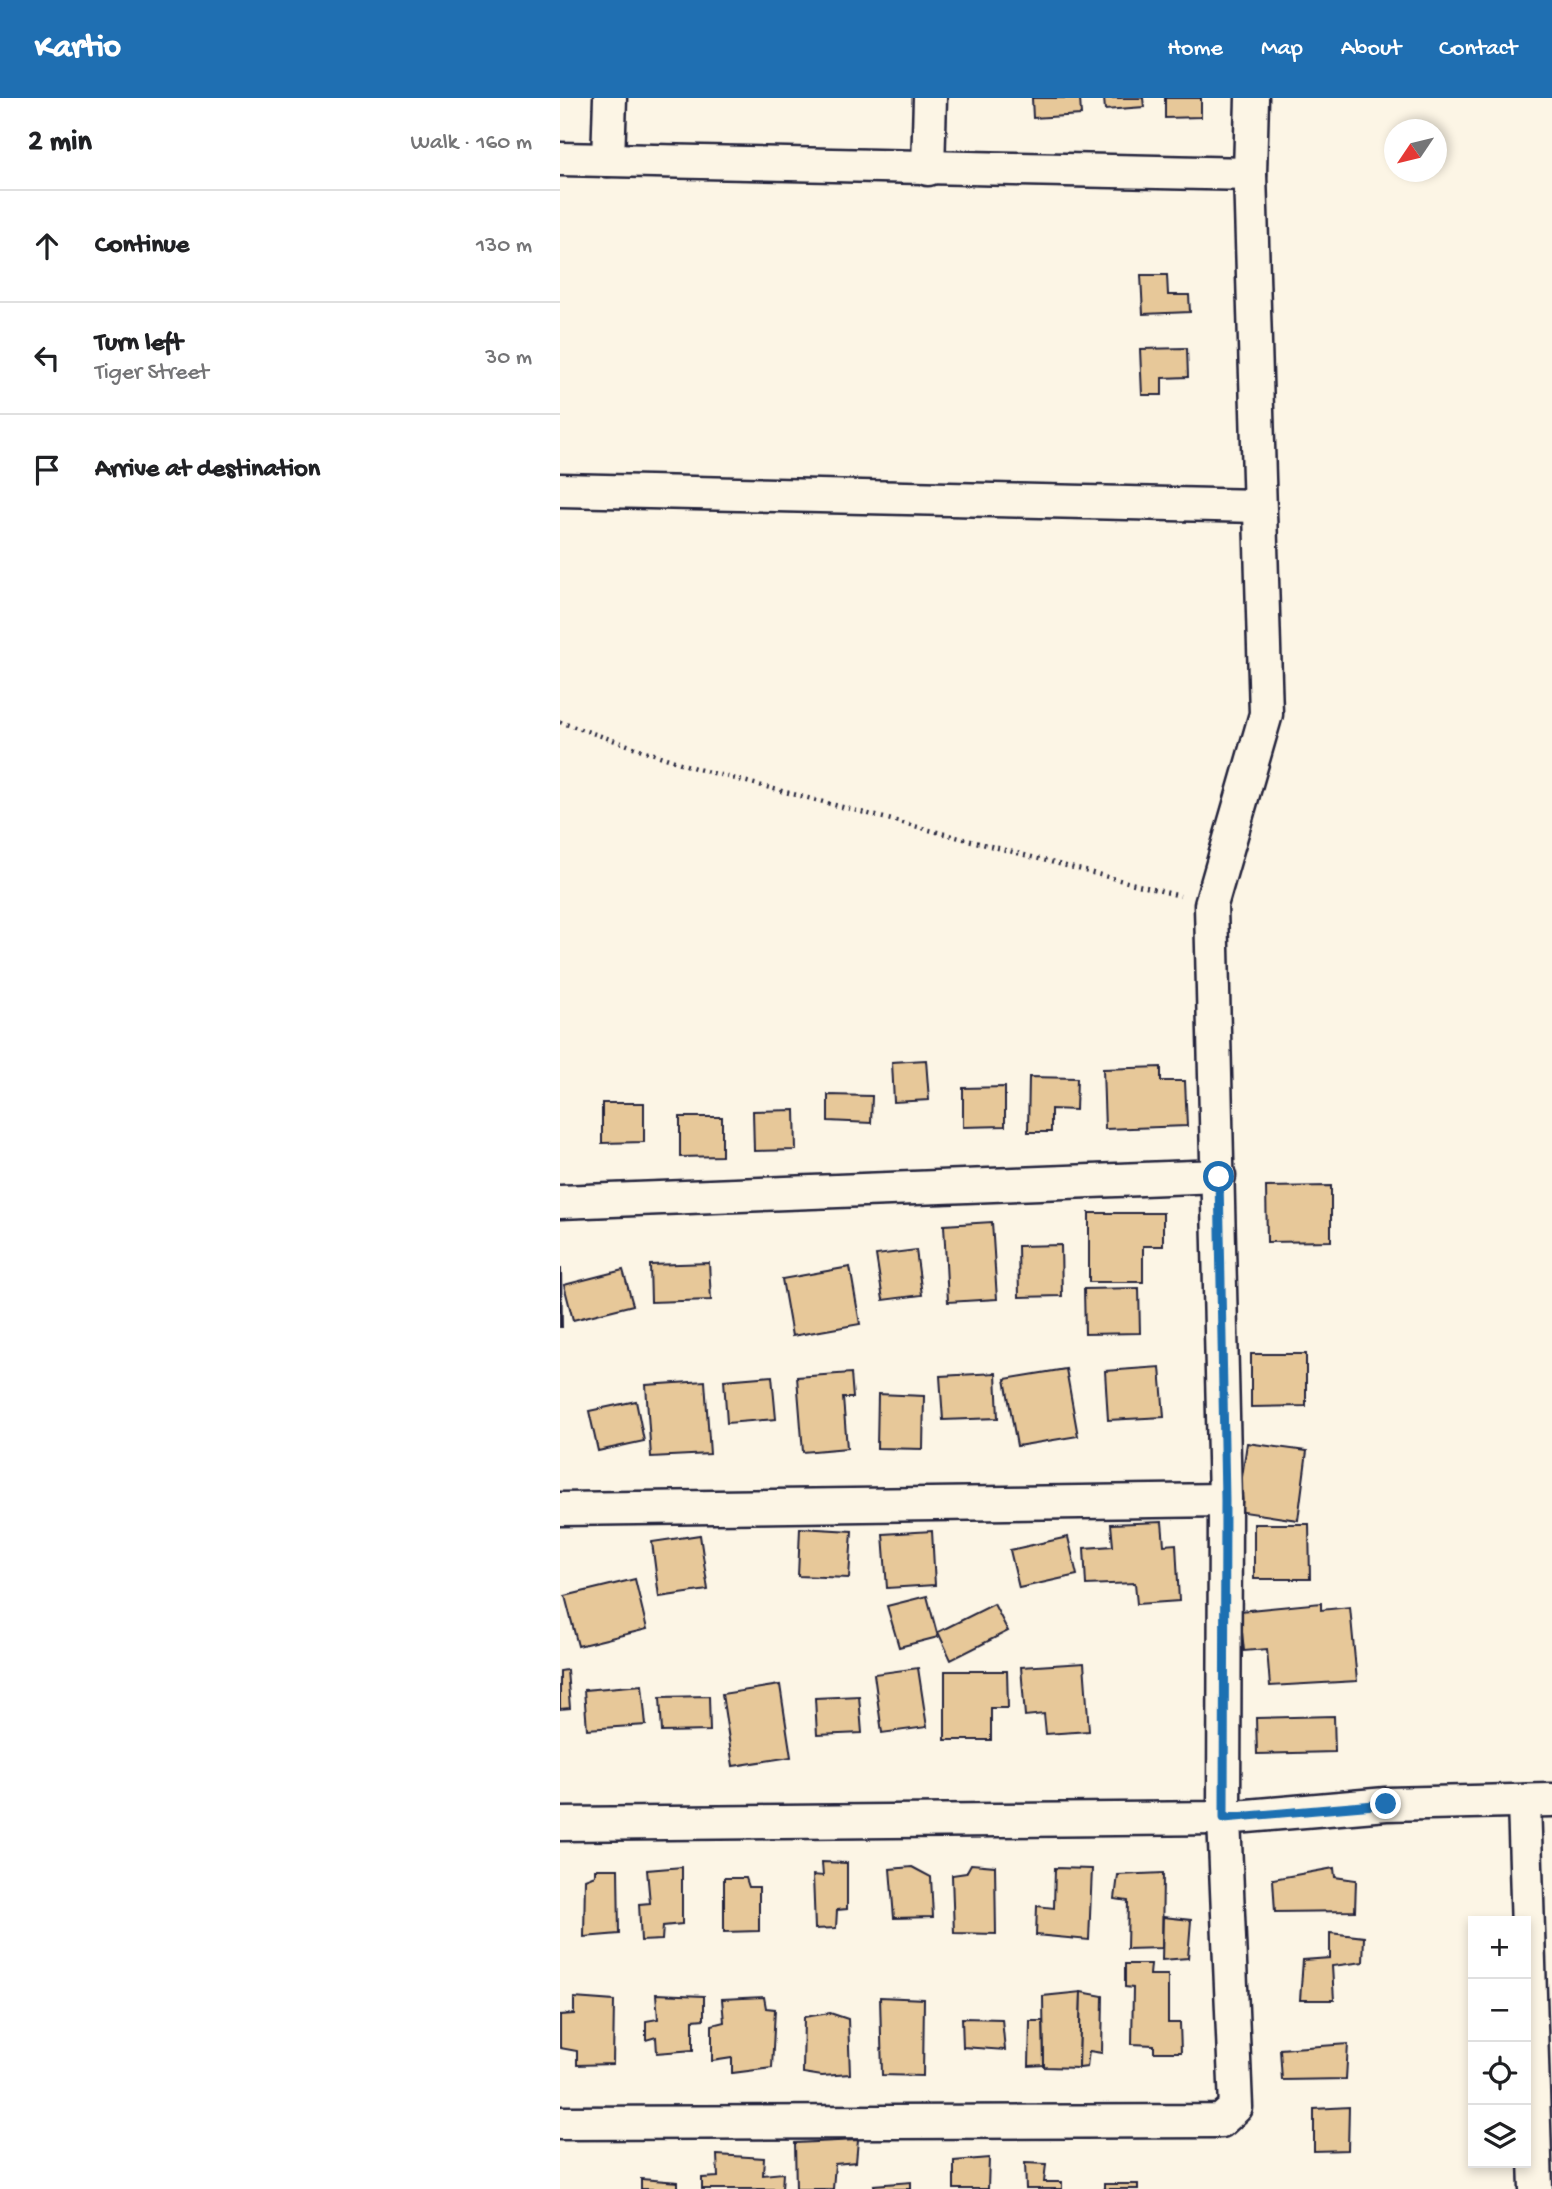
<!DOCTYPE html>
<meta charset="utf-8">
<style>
body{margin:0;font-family:"Gochi Hand",sans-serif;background:#f6f6f6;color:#202124}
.controls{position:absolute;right:21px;bottom:21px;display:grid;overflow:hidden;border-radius:0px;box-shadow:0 4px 10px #0003}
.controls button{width:63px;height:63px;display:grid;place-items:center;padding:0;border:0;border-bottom:2px solid #e0e0e0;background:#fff;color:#202124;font:35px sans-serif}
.compass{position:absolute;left:824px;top:21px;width:63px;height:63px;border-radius:50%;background:#fff;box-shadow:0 4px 10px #0003;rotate:235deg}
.stop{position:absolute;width:21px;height:21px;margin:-16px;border:5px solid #1f6fb2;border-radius:50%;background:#fff}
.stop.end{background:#1f6fb2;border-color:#fff;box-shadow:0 2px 7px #0008}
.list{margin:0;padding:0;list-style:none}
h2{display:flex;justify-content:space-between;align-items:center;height:91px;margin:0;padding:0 28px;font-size:30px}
h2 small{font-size:23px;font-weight:400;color:#757577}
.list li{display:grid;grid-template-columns:46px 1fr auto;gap:21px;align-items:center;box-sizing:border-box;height:112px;padding:0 28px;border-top:2px solid #e0e0e0}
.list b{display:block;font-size:26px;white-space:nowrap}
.list p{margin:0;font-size:23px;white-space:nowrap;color:#757577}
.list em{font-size:23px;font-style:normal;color:#757577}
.icon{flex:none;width:38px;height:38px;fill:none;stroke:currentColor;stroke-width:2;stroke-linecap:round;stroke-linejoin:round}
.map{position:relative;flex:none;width:992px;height:2091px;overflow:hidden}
header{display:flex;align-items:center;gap:42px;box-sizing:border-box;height:98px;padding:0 35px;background:#1f6fb2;color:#fff}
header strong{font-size:33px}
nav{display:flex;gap:38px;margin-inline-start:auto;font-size:24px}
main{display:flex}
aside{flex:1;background:#fff}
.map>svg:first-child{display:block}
.building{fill:#e7c899;stroke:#22223b;stroke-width:2}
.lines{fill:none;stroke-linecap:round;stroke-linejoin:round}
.street-casing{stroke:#22223b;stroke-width:37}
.path{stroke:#22223b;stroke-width:4.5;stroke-dasharray:2 5;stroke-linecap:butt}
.street{stroke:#fcf5e5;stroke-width:32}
.route{stroke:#1f6fb2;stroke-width:9}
</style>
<header>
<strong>Kartio</strong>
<nav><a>Home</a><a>Map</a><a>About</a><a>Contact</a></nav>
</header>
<main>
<aside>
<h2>2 min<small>Walk · 160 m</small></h2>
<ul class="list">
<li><svg class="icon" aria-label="ahead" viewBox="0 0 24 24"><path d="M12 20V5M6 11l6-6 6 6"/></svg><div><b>Continue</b></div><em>130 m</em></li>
<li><svg class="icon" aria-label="left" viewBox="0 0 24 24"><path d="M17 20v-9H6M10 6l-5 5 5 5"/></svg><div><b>Turn left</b><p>Tiger Street</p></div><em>30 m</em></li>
<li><svg class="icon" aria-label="arrive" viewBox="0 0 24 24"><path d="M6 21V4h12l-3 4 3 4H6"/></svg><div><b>Arrive at destination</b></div></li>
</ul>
</aside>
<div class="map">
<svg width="992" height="2091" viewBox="0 0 992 2091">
<rect width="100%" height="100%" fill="#fcf5e5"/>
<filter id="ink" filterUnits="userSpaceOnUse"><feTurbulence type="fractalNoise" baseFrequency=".0143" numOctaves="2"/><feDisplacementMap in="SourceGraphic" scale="14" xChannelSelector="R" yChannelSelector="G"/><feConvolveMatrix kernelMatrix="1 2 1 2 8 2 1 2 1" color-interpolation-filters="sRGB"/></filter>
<g filter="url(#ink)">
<g class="building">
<polygon points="472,0 520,0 521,17 473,20"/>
<polygon points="544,0 583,0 584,9 545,12"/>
<polygon points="605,0 641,0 641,19 605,20"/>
<polygon points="581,177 607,177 608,197 629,197 630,214 583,216"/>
<polygon points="627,250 628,279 602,280 602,297 582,297 580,251"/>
<polygon points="366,962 369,1002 334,1004 332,964"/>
<polygon points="601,969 601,983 625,983 627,1028 545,1031 543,971"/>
<polygon points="469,979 517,980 516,1012 491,1011 491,1034 468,1034"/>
<polygon points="445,989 445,1028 403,1029 403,990"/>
<polygon points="268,997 312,998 311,1025 268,1023"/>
<polygon points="42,1005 84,1005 84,1044 42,1045"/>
<polygon points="235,1012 236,1052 194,1053 193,1013"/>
<polygon points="120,1019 162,1019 162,1058 120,1059"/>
<polygon points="771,1088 771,1143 707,1144 706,1089"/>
<polygon points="529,1115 603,1115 603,1148 583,1148 583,1184 529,1184"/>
<polygon points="432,1124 437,1201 388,1204 384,1127"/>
<polygon points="501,1147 502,1198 459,1199 458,1148"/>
<polygon points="356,1152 362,1197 323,1202 316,1157"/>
<polygon points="149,1165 151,1202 91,1204 90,1167"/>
<polygon points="290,1169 300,1226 232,1238 222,1181"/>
<polygon points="0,1171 1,1171 2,1229 0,1229"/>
<polygon points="63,1172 73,1207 13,1222 4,1187"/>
<polygon points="579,1190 580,1235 525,1236 524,1191"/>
<polygon points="691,1256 746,1256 746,1308 691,1309"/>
<polygon points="600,1269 604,1319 548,1322 545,1273"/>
<polygon points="506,1271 518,1338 457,1348 445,1281"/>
<polygon points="291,1275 293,1300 283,1300 287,1350 243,1354 237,1279"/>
<polygon points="436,1275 438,1320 383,1322 380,1278"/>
<polygon points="212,1278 216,1321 167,1325 164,1282"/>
<polygon points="145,1283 150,1356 91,1359 86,1287"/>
<polygon points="318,1296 364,1298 363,1351 317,1350"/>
<polygon points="76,1303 84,1343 38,1353 29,1313"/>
<polygon points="687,1345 747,1353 738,1422 677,1413"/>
<polygon points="602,1424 604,1447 616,1446 619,1503 577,1506 575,1485 526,1487 524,1450 553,1448 551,1426"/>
<polygon points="694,1426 749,1426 750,1481 694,1481"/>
<polygon points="240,1430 292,1433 289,1480 238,1478"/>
<polygon points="372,1433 375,1487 327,1490 323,1436"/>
<polygon points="140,1437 148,1492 99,1499 92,1444"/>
<polygon points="508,1439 517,1477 459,1490 450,1452"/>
<polygon points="75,1481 87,1531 18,1548 5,1498"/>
<polygon points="367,1498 378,1539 339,1549 327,1508"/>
<polygon points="761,1505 761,1512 790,1509 797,1583 710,1588 707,1551 684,1553 680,1513"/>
<polygon points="434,1506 448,1533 391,1562 378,1534"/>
<polygon points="524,1565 529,1633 486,1636 484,1616 465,1618 461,1569"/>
<polygon points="358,1570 367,1629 322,1635 314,1576"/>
<polygon points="7,1572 10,1610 0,1611 0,1573"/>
<polygon points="385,1573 447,1573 448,1610 431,1610 431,1642 385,1642"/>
<polygon points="82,1587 86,1627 27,1631 24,1592"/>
<polygon points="220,1587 231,1659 173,1668 162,1596"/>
<polygon points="149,1598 150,1633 102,1634 100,1599"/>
<polygon points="299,1598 302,1635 257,1637 255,1600"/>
<polygon points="774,1618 775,1654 697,1656 696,1620"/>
<polygon points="262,1764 287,1765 287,1811 277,1812 276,1830 255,1831 253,1777 263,1778"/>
<polygon points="411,1766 435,1768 436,1836 394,1835 392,1777 406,1775"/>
<polygon points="122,1769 122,1826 103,1828 102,1842 81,1843 79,1806 90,1805 87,1772"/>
<polygon points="352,1769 371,1779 373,1819 334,1820 330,1771"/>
<polygon points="495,1770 532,1771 529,1842 476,1837 477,1808 494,1810"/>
<polygon points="774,1770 775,1779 796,1782 795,1813 715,1814 713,1781"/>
<polygon points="35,1771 58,1771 59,1836 24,1839 25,1781 35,1777"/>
<polygon points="603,1775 602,1850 567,1851 568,1803 555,1801 558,1777"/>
<polygon points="164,1780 186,1780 189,1789 199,1789 199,1833 164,1834"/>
<polygon points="603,1819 631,1822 628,1860 602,1862"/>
<polygon points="770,1835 804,1839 803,1864 772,1868 774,1902 740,1902 743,1862 770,1860"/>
<polygon points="565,1866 591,1866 590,1877 608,1877 608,1925 620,1925 621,1954 594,1954 594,1947 572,1946 573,1890 565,1889"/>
<polygon points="521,1894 519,1970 484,1969 483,1898"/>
<polygon points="521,1894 543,1898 542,1955 529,1953 527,1969 519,1970"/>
<polygon points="96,1896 144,1898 144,1921 133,1922 133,1952 97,1955 96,1939 86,1942 86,1923 98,1921"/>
<polygon points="204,1899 206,1910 215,1911 212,1970 172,1975 172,1960 152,1963 152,1927 164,1924 162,1901"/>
<polygon points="320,1899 364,1901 363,1978 322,1977"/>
<polygon points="14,1900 54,1903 53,1966 17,1967 17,1953 0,1950 0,1917 14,1916"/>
<polygon points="270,1915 288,1921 290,1976 262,1978 243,1975 244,1919"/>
<polygon points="402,1920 442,1921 445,1952 403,1949"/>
<polygon points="470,1923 483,1923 484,1967 469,1968"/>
<polygon points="788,1946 786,1981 722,1982 720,1951"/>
<polygon points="789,2009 788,2052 754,2053 754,2011"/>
<polygon points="298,2042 296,2064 275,2066 273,2091 236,2091 235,2045"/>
<polygon points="157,2057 204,2060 203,2077 223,2075 222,2091 142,2091 142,2080 158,2079"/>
<polygon points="429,2060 428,2091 394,2091 394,2063"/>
<polygon points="465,2065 486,2066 484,2084 502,2084 502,2091 466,2091"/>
<polygon points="81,2081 118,2084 118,2091 81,2091"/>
<polygon points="351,2084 351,2091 315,2091 314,2087"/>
<rect x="544" y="2086" width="34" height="5"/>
</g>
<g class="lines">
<defs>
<g id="street">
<polyline points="0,61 690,76"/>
<polyline points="48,62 50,0"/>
<polyline points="368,71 370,0"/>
<polyline points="0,392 699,408"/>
<polyline points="0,1104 659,1078"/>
<polyline points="0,1411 665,1402"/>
<polyline points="964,1703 976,2091"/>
<polyline points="0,1726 664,1720 826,1706 992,1702"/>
<polyline points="0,2025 661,2023 676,2009 664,1720 665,1402 651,807 706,616 690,76 692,0"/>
</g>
</defs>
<use href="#street" class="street-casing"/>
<polyline class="path" points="0,624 138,671 620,798"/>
<use href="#street" class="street"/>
</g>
</g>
<g class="lines" filter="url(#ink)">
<polyline class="route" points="659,1079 665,1402 664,1720 826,1706"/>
</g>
</svg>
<div class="controls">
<button>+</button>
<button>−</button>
<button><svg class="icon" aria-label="locate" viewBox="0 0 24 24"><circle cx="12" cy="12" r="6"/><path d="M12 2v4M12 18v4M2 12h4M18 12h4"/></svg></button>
<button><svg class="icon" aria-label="layers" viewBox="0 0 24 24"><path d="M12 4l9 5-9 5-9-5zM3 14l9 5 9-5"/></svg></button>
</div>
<svg class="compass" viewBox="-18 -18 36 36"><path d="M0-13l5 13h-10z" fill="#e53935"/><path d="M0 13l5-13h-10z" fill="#757577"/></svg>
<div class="stop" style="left:659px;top:1079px"></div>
<div class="stop end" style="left:826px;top:1706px"></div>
</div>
</main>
